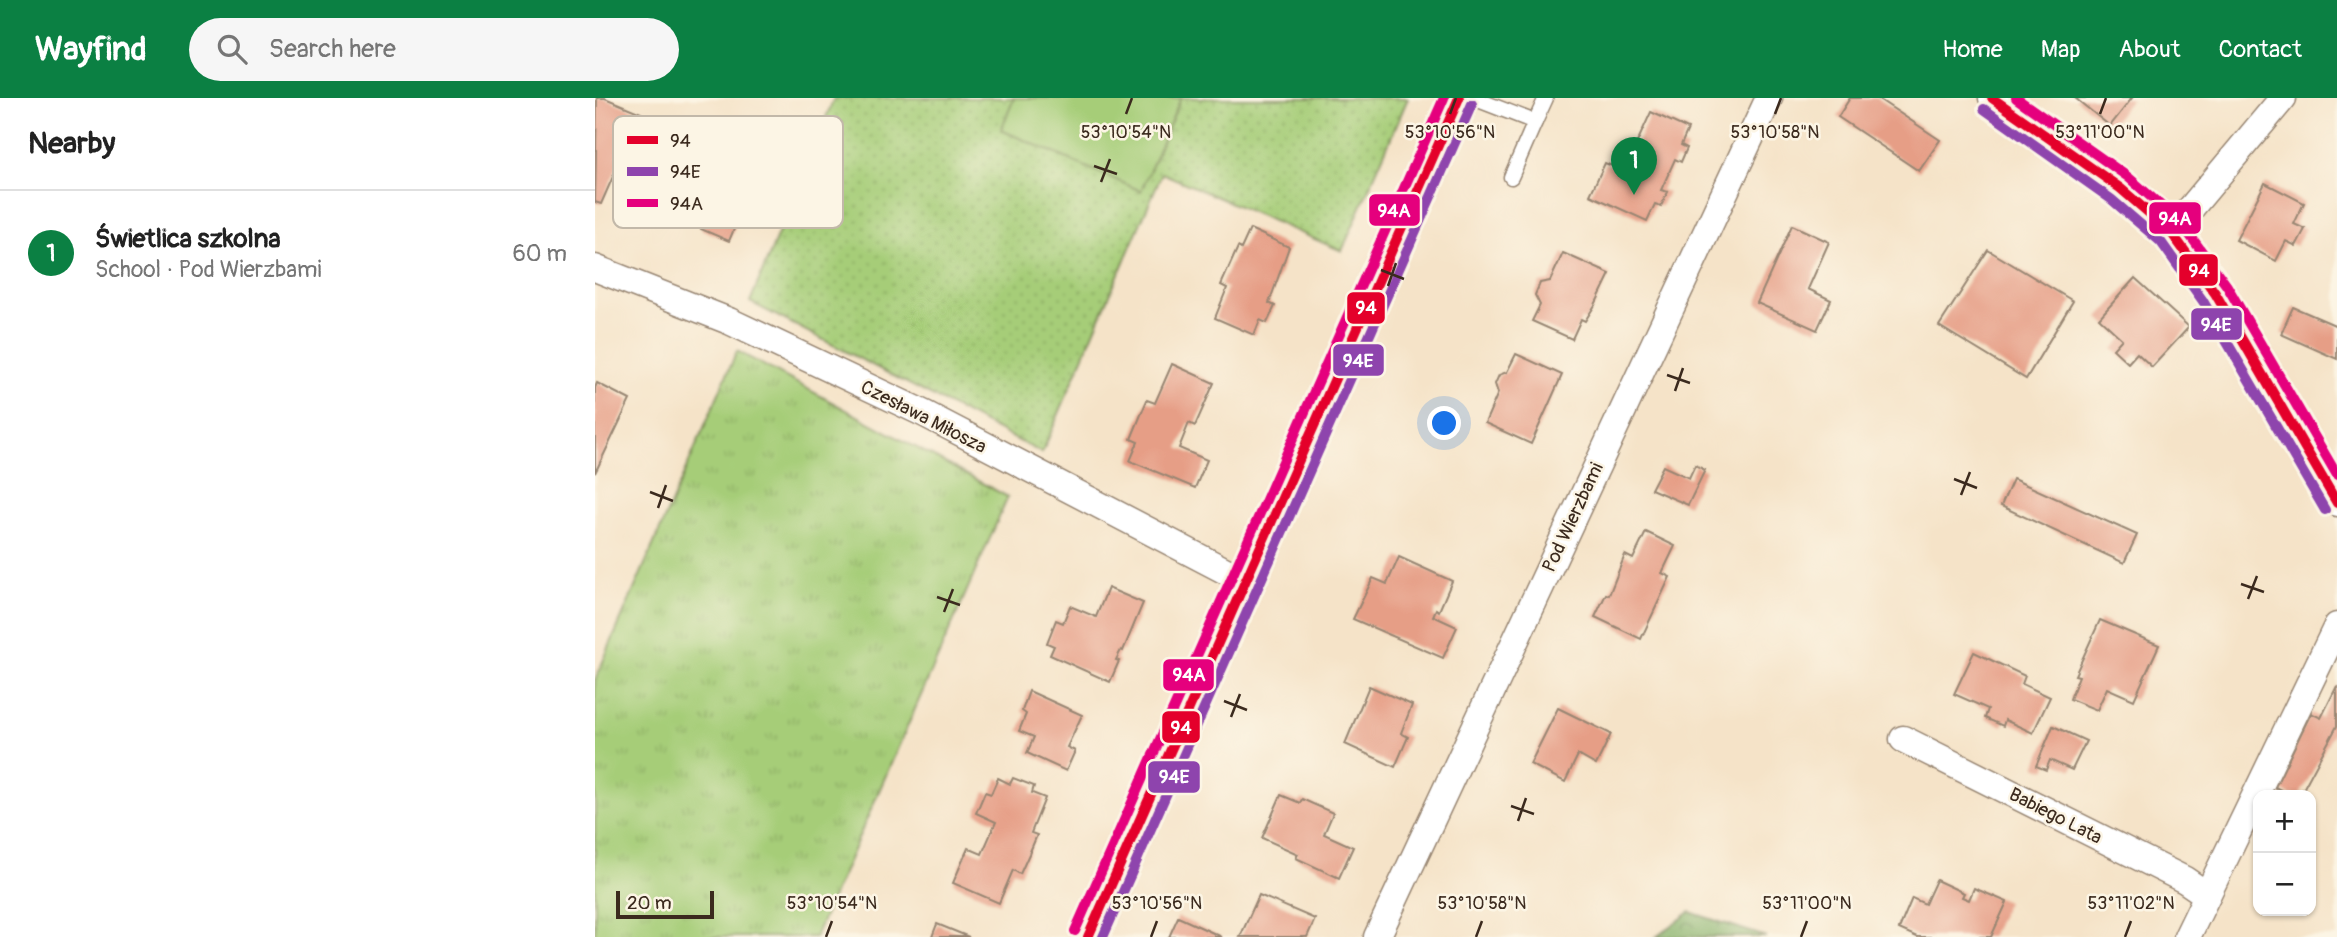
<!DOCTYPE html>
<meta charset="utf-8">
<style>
body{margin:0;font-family:Pangolin,sans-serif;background:#f6f6f6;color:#222}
.controls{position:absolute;right:21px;bottom:21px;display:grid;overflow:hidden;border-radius:14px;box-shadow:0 2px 5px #0004}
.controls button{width:63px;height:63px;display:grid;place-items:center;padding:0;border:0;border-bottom:2px solid #e0e0e0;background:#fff;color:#222;font:35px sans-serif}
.scale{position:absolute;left:21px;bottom:18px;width:98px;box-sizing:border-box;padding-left:7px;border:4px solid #3b2a1e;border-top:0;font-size:19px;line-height:24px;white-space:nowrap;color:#3b2a1e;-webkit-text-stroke:5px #fcf5e5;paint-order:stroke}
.you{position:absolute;left:850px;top:326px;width:24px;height:24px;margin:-18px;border:5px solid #fff;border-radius:50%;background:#1a73e8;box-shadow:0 0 0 10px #1a73e833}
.badge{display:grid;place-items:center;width:46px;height:46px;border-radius:50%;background:#0b8043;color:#fff;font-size:23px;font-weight:700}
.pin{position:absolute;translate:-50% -58px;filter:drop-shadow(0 2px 4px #0008)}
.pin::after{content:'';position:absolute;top:37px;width:24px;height:21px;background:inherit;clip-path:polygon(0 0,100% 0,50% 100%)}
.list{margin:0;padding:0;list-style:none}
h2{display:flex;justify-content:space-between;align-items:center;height:91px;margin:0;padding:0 28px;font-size:30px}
h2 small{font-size:23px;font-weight:400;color:#767676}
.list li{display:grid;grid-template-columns:46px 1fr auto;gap:21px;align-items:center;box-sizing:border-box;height:126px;padding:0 28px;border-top:2px solid #e0e0e0}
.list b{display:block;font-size:26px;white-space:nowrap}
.list p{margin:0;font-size:23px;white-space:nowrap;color:#767676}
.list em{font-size:23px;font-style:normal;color:#767676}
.icon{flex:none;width:38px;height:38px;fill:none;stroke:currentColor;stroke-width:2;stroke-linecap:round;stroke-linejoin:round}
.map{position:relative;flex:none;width:1742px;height:839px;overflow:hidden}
header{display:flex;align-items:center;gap:42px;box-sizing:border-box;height:98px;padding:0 35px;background:#0b8043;color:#fff}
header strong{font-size:33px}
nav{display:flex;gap:38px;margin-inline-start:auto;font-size:24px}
.search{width:490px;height:63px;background:#f6f6f6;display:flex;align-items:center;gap:18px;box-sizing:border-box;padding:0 24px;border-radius:38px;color:#767676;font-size:26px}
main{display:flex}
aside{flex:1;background:#fff}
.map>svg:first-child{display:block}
.grass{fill:url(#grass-tufts);stroke:#707c4b;stroke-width:2}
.forest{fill:url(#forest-crowns);stroke:#606d43;stroke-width:2}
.park{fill:url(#park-dots);stroke:#707c4b;stroke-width:2}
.pitch{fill:#a6cd78;stroke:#707c4b;stroke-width:2}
.building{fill:#e69e86}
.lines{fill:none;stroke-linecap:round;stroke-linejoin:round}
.lane-casing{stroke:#988673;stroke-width:17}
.street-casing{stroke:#988673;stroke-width:29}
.lane{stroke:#fff;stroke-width:14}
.street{stroke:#fff;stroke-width:26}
.bus-1-casing{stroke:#fcf5e5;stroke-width:16}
.bus-2-casing{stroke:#fcf5e5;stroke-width:16}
.bus-3-casing{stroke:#fcf5e5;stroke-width:16}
.bus-1{stroke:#e4002b;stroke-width:10}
.bus-2{stroke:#8e44ad;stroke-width:10}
.bus-3{stroke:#e5007d;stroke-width:10}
.ticks{fill:none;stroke:#3b2a1e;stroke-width:2.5}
.labels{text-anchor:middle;stroke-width:5;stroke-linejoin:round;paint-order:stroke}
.street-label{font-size:19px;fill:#3b2a1e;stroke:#fcf5e5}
.key{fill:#fcf5e5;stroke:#c2b8a9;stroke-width:2}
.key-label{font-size:19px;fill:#3b2a1e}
.ticks-label{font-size:18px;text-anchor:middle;fill:#3b2a1e;stroke:#fcf5e5;stroke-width:5;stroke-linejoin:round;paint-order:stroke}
.line-badge{stroke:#fcf5e5;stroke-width:2.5}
.badge-label{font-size:19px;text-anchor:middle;font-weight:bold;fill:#fff}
</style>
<header>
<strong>Wayfind</strong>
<div class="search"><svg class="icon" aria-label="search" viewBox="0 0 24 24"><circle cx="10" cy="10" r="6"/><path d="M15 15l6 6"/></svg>Search here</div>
<nav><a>Home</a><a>Map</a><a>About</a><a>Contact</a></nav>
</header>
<main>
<aside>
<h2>Nearby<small></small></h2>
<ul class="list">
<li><span class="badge">1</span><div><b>Świetlica szkolna</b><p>School · Pod Wierzbami</p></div><em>60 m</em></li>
</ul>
</aside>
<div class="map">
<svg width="1742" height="839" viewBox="0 0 1742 839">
<defs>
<pattern id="grass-tufts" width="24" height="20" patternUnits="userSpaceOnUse" patternTransform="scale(1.75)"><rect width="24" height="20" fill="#a6cd78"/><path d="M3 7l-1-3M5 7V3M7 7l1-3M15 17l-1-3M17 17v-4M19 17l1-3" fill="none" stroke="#90b067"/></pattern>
<pattern id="forest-crowns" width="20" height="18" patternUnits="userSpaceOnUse" patternTransform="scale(1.75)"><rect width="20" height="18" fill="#84b068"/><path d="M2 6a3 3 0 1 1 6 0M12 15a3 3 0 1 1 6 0" fill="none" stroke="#6d8f55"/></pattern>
<pattern id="park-dots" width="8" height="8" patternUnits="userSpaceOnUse" patternTransform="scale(1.75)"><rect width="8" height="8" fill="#a6cd78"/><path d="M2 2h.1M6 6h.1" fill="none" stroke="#90b067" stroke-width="1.8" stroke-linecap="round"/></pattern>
</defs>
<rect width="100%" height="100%" fill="#fcf5e5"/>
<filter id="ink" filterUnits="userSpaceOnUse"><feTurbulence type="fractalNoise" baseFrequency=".0143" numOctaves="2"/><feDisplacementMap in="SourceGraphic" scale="14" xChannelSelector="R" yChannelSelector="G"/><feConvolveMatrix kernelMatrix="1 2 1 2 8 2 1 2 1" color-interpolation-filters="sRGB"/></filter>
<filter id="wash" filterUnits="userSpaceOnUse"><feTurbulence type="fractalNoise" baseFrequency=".00686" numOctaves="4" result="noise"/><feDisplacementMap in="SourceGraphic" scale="28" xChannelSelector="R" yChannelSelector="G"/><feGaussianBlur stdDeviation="1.57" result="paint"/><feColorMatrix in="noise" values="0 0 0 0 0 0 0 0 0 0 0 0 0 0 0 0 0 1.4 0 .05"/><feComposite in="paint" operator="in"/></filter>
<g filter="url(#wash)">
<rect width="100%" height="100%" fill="#f5e3c8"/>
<polygon class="grass" points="142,253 413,399 220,839 0,839 0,582"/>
<polygon class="forest" points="1095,814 1171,839 1061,839"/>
<polygon class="park" points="239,0 813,0 747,153 567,75 447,355 155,204"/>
<polygon class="pitch" points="419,0 586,0 546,93 406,32"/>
<g id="blocks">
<g class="building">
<polygon points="2,0 10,0 46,15 6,106 0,104"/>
<polygon points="1255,0 1282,0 1345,42 1324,73 1243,19"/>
<polygon points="1480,0 1537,0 1515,28"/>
<polygon points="1056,14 1093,31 1086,47 1092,50 1086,64 1080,61 1066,92 1073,94 1066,108 1060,106 1052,123 995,97 1010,65 1029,73"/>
<polygon points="95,28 123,40 126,32 152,43 146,57 167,65 159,95 154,96 134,143 106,131 118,104 71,84 79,64 72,57 76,48 86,48"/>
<polygon points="1670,85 1709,105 1699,126 1710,131 1701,148 1691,143 1681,163 1641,142"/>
<polygon points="1197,127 1234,144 1213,191 1236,202 1222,232 1162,205"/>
<polygon points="655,131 694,149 674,205 680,208 672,225 665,222 659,237 620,220 632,190 626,187 643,149 646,151"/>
<polygon points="1393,152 1478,203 1431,281 1344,228"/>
<polygon points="968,155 1015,176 1000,207 990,223 986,221 977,241 937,223 945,207 940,197 945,185 955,183"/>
<polygon points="1540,180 1594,229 1557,269 1542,255 1533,265 1518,251 1527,241 1504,220"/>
<polygon points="1698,209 1742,228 1742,261 1686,236"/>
<polygon points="921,256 967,277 936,346 890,325 903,295 900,286 904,277 912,274"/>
<polygon points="577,266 619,285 600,328 594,325 584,350 612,362 600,390 535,363 543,344 536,341 552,302 560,305"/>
<polygon points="2,285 35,302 0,375 0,290"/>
<polygon points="1100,367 1110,372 1093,407 1056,391 1068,368 1094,380"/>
<polygon points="1418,381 1542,437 1529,465 1406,408"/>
<polygon points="1051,434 1080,448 1067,475 1075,479 1046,541 1000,519 1011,496 1014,497 1030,457 1038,461"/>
<polygon points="804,459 857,483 844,513 841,511 838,518 862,529 848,560 758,521 778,480 792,486"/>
<polygon points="513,490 548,505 528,553 526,552 521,562 524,563 515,584 455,557 459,548 452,545 461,522 468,525 475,508 501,519"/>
<polygon points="1505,522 1564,547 1539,602 1512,590 1502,612 1475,601 1484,578 1480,577"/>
<polygon points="1379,554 1430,578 1427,586 1455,599 1438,635 1410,622 1408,628 1390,620 1393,611 1359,596"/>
<polygon points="774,588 817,607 806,635 813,639 800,669 750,646"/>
<polygon points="1742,588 1742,628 1705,697 1695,697 1680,689 1716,615 1726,620"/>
<polygon points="434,593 487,617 472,649 480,653 471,673 432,655 439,639 424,633 431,616 427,613"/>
<polygon points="963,610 1016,636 1001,667 983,657 970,684 935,666"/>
<polygon points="1458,628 1491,643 1477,672 1455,662 1451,672 1441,668"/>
<polygon points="403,680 415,686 418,680 439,688 437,695 450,700 436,735 442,737 434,756 425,776 418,772 404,805 358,785 373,750 387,756 401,724 381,715 390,694 396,696"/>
<polygon points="686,697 705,705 707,701 738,715 729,736 758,749 744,780 701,760 703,756 667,740"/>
<polygon points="1341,782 1369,795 1367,799 1374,802 1379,790 1412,804 1396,839 1322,839 1304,831 1317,800 1330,806"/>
<polygon points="664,797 720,821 712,839 645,839"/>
<polygon points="583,819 627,839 574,839"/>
<polygon points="342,826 374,839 337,839"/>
</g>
</g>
</g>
<g filter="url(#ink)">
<use href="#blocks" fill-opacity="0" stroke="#988673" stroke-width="2"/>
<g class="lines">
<defs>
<g id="lane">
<polyline points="878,0 940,24 951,0"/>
<polyline points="916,79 940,24"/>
</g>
<g id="street">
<polyline points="1397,0 1525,90 1576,134 1620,195 1742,405"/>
<polyline points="1576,134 1688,0"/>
<polyline points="0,170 134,223 330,316 650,483"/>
<polyline points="1308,641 1590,782 1612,797"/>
<polyline points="493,839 864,0"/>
<polyline points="782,839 1174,0"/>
<polyline points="1592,839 1742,528"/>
</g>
</defs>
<use href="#lane" class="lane-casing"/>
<use href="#street" class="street-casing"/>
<use href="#lane" class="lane"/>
<use href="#street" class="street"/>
<defs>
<g id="bus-1">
<polyline points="1397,0 1525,90 1576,134 1620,195 1742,405"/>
<polyline points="493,839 864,0"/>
</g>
<g id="bus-2">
<polyline points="1389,11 1516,101 1566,144 1608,203 1730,412"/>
<polyline points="508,839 877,6"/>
</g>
<g id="bus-3">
<polyline points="1421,0 1533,79 1586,125 1632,188 1742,377"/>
<polyline points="480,833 849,0"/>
</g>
</defs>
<use href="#bus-1" class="bus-1-casing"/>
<use href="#bus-2" class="bus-2-casing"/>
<use href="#bus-3" class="bus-3-casing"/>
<use href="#bus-1" class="bus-1"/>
<use href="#bus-2" class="bus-2"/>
<use href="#bus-3" class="bus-3"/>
</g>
</g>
<path class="ticks" d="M 531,16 L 537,0M 855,16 L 861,0M 1180,16 L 1186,0M 1505,16 L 1511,0M 499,68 L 522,76M 506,84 L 515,61M 786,172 L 809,181M 793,188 L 801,165M 1072,277 L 1095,285M 1080,293 L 1088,270M 1359,381 L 1382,390M 55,394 L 78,403M 1366,397 L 1375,374M 63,410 L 71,387M 1646,486 L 1669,494M 342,499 L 365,507M 1653,501 L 1662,478M 349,514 L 358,491M 629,603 L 652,612M 636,619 L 645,596M 916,708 L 939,716M 923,723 L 931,700M 231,839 L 237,823M 556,839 L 562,823M 881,839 L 887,823M 1206,839 L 1212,823M 1530,839 L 1536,823"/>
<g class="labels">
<g class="street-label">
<text transform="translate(329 318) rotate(27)" y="7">Czesława Miłosza</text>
<text transform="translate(977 419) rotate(-65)" y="7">Pod Wierzbami</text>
<text transform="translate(1461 717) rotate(27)" y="7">Babiego Lata</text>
</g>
</g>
<rect x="18" y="18" width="230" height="112" rx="10" class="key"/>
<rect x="32" y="38" width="31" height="8" fill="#e4002b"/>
<rect x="32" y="69" width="31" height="9" fill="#8e44ad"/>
<rect x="32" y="101" width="31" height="8" fill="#e5007d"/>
<g class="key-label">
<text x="75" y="49">94</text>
<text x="75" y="80">94E</text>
<text x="75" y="112">94A</text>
</g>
<g class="ticks-label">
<text x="855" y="40">53°10'56"N</text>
<text x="531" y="40">53°10'54"N</text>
<text x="1180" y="40">53°10'58"N</text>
<text x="1505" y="40">53°11'00"N</text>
<text x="237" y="811">53°10'54"N</text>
<text x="562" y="811">53°10'56"N</text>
<text x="887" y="811">53°10'58"N</text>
<text x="1212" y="811">53°11'00"N</text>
<text x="1536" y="811">53°11'02"N</text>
</g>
<g class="line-badge">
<rect x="773" y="95" width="53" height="34" rx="7" fill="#e5007d"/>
<rect x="1553" y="103" width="54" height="34" rx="7" fill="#e5007d"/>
<rect x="1583" y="155" width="41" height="34" rx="7" fill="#e4002b"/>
<rect x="751" y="193" width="40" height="34" rx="7" fill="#e4002b"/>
<rect x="1595" y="209" width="53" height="34" rx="7" fill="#8e44ad"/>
<rect x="737" y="245" width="53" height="34" rx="7" fill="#8e44ad"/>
<rect x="567" y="560" width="53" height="34" rx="7" fill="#e5007d"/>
<rect x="566" y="612" width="40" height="34" rx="7" fill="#e4002b"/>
<rect x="552" y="662" width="54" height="34" rx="7" fill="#8e44ad"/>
</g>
<g class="badge-label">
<text x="799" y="119">94A</text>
<text x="1580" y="127">94A</text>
<text x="1604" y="179">94</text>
<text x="771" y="216">94</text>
<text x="1621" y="233">94E</text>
<text x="763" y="269">94E</text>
<text x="594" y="583">94A</text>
<text x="586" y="636">94</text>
<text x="579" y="685">94E</text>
</g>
</svg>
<div class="controls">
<button>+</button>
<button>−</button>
</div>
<div class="scale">20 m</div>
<div class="you"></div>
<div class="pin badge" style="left:1039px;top:97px">1</div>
</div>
</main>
